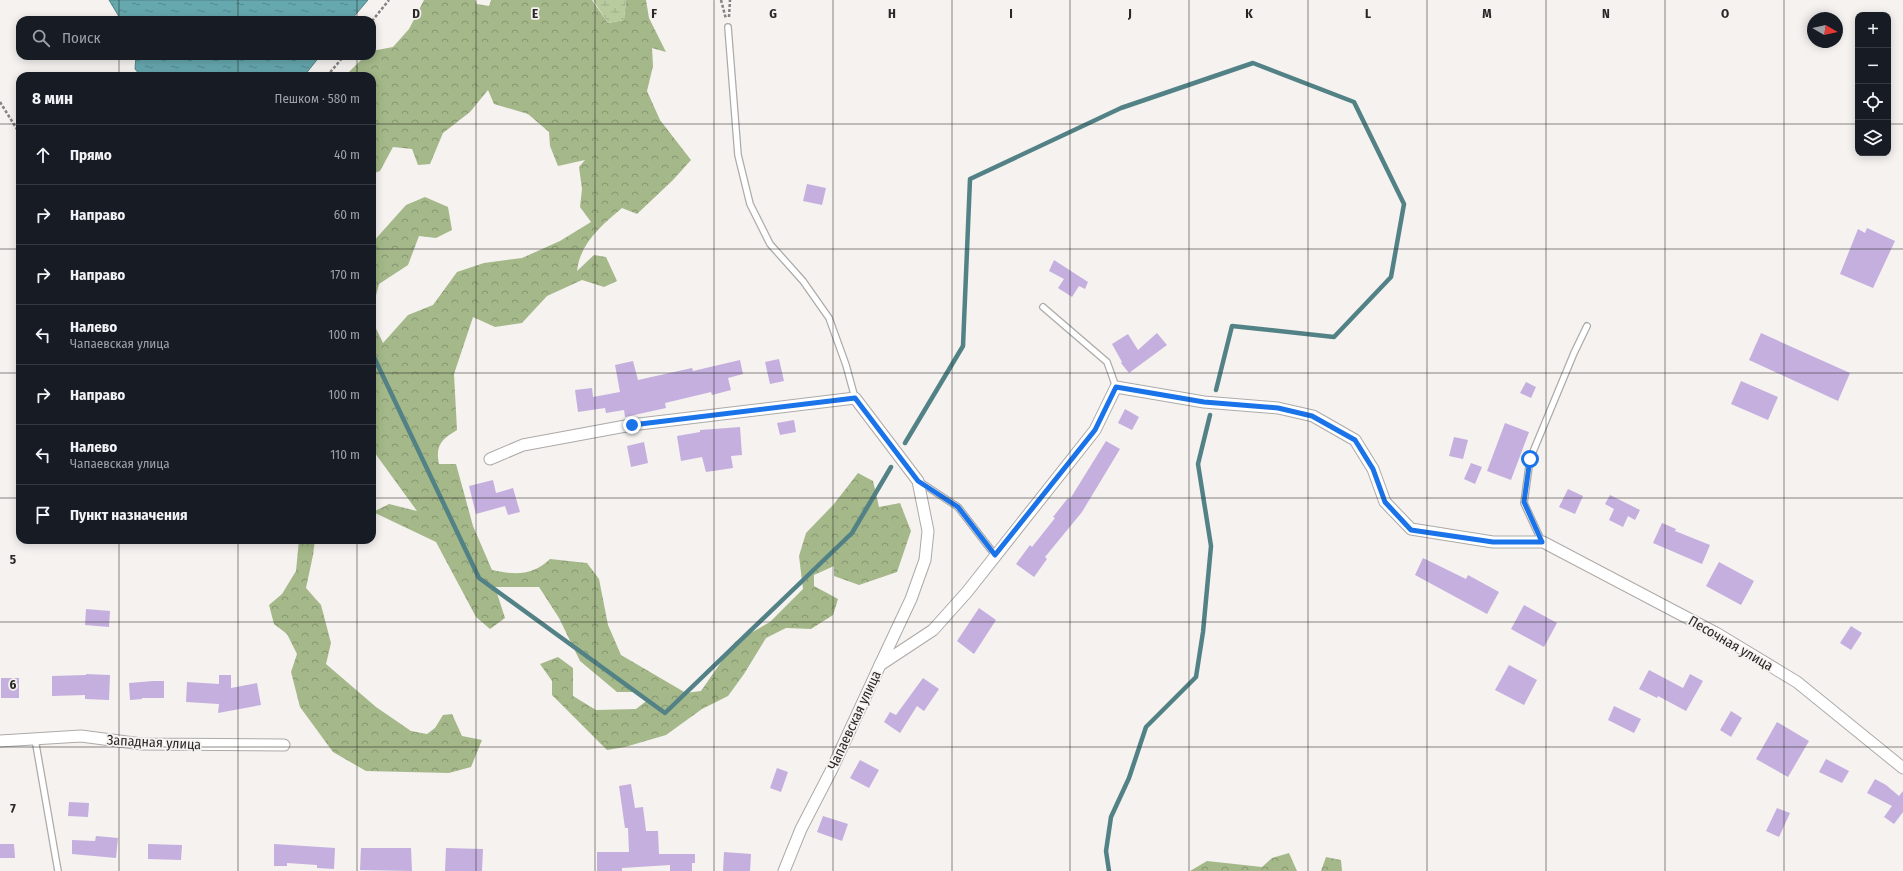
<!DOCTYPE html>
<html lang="ru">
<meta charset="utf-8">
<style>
body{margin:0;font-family:"Fira Sans Condensed",sans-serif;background:#242831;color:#f1f3f6}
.controls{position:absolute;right:12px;top:12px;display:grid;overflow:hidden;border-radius:8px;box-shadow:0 2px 10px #0003}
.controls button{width:36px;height:36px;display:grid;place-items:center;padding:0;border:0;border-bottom:1px solid #363941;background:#171b24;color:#f1f3f6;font:20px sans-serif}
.compass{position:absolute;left:1807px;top:12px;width:36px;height:36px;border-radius:50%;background:#171b24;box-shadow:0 2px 10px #0003;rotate:99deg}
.stop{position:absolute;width:12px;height:12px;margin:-9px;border:3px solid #1a73e8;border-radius:50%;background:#fff}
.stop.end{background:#1a73e8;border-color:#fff;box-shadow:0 1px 4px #0008}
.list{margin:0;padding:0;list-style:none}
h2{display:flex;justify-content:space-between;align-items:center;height:52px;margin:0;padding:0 16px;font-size:17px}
h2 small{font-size:13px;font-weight:400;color:#9ea1a6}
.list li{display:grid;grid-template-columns:26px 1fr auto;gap:12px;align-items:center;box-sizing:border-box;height:60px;padding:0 16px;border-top:1px solid #363941}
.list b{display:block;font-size:15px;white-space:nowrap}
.list p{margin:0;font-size:13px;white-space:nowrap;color:#9ea1a6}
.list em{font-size:13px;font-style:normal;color:#9ea1a6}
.icon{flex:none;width:22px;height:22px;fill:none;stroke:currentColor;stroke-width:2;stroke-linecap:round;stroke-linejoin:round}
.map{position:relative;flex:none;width:1903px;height:871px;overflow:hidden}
.search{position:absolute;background:#171b24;box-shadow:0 2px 10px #0003;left:16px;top:16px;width:360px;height:44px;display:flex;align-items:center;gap:10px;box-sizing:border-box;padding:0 14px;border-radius:12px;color:#9ea1a6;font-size:15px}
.panel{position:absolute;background:#171b24;box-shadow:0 2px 10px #0003;left:16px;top:72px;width:360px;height:472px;border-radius:12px}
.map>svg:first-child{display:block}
.forest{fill:url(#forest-crowns)}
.wetland{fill:url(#wetland-marsh)}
.water{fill:url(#water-ripples);stroke:#538286}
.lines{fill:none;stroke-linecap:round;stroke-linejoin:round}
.stream{stroke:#538286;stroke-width:4.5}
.building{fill:#c5afde}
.service-casing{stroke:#adaaa8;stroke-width:8}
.minor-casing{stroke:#adaaa8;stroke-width:13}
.path{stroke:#858382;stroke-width:2.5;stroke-dasharray:3 2;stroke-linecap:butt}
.service{stroke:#fff;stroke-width:5.5}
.minor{stroke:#fff;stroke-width:11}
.route{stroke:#1a73e8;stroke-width:5}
.grid{fill:none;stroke:#292827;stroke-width:1;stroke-opacity:0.55}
.labels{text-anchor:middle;stroke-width:3.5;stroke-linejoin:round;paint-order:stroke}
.street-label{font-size:14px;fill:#292827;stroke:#f5f2f0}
.grid-label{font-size:13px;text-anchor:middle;font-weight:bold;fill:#292827;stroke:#f5f2f0;stroke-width:3.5;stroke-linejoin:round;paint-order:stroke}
</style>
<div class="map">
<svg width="1903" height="871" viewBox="0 0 1903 871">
<defs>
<pattern id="forest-crowns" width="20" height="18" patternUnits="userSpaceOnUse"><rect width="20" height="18" fill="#a4b889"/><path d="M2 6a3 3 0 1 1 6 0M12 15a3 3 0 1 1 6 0" fill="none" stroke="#869670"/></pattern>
<pattern id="wetland-marsh" width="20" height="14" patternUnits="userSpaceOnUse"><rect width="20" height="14" fill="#b7cb9e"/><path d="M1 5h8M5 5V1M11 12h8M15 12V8" fill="none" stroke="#9dae88"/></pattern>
<pattern id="water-ripples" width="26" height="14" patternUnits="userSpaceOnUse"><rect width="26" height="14" fill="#65a8ae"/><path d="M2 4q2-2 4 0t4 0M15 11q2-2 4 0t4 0" fill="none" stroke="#53898e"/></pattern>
</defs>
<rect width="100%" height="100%" fill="#f5f2f0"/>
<g class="forest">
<path d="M 424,0 L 475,0 L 477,4 L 489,6 L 491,0 L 592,0 L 608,23 L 624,20 L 626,0 L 646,0 L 649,18 L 666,52 L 652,48 L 653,66 L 647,91 L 660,120 L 691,160 L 673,180 L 637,214 L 622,208 C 602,225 580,243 577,271 L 594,255 L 606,257 L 617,281 L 604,287 L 582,280 L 547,296 L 522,323 L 495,327 L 473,317 L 454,374 L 457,430 C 442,439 435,445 439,464 L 456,464 L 473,526 L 492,570 C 515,575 532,576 550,559 L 587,563 L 599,579 L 608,625 L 621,655 L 686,693 L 701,691 L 735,642 L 770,622 L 803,589 L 799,556 L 806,533 L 834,504 L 858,473 L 873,481 L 879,507 L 900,503 L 911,531 L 897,572 L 859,585 L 834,576 L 834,566 L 814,575 L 814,586 L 838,599 L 833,615 L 811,629 L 786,628 L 766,638 L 744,674 L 728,696 L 702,709 L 666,735 L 625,747 L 607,750 L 552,695 L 552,681 L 540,664 L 558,657 L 573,668 L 573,696 L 596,710 L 636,709 L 649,699 L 638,692 L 617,692 L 580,661 L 559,618 L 539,587 L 495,587 L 505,618 L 490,629 L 476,617 L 436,542 L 373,512 L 389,504 L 417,511 L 372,449 L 372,320 L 383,343 L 408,315 L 433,305 L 457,272 L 484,263 L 522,258 L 560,241 L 591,222 L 580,207 L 582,189 L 579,167 L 585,160 L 558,166 L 550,146 L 549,132 L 528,114 L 494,104 L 488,90 L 470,112 L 443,133 L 430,164 L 418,165 L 412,149 L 393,147 L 380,171 L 372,174 L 372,76 L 345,76 L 365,56 L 372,56 L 372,51 L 393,47 L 409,29 Z"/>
<polygon points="425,197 448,207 452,230 436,238 419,236 408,265 379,284 372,311 372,243 406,205"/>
<polygon points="299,540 315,540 313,555 306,588 321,605 331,643 326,664 376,707 411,731 427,734 435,728 443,715 452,714 462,736 482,740 471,767 449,773 366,771 333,752 300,707 291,672 297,654 287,634 274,624 269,605 282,594 296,571"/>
<polygon points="1289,853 1297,871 1190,871 1207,861 1262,867 1272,858"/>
<polygon points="1326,857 1341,860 1342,871 1321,871"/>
</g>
<polygon class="wetland" points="593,0 626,0 624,20 608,23"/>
<g class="water">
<polygon points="109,0 368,0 351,20 121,20"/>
<polygon points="136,56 320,56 304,76 141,76 135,69"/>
</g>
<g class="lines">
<g class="stream">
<polyline points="372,353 479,578 665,713 852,533 891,467"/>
<polyline points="905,443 963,346 970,179 1121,108 1253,63 1354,102 1404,204 1391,277 1334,337 1232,326 1216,390"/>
<polyline points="1109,871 1106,851 1111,817 1129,778 1146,727 1196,677 1203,632 1211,546 1198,464 1210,415"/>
</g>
</g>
<g class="building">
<polygon points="807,184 826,188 822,205 803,201"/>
<polygon points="1867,228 1895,241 1873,288 1840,274 1858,229 1865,233"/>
<polygon points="1054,260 1088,282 1085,289 1079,286 1072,297 1058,288 1064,279 1049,271"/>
<polygon points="1157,333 1167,345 1129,373 1121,363 1122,362 1112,344 1128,334 1138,350"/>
<polygon points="1761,333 1850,373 1838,401 1749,360"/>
<polygon points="779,359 784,381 770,384 765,362"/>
<polygon points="740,360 743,374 728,378 731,390 712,395 711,392 665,403 666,408 625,417 624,410 606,413 605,408 578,412 575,390 592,388 593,397 620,392 615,365 633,361 638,380 692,368 693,371"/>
<polygon points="1741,381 1778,397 1768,420 1731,404"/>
<polygon points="1526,382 1536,387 1531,398 1520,393"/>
<polygon points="1125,409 1139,417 1132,430 1118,423"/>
<polygon points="794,420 796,432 780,435 777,423"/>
<polygon points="1505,423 1529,432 1511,480 1487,471"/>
<polygon points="740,427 742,455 731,456 733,468 706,472 702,457 681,461 677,436 700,432 700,430"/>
<polygon points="1454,437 1468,440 1463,459 1449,456"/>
<polygon points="1106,441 1120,449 1082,512 1045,557 1047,559 1034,577 1016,564 1030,545 1032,547 1055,518 1053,517 1068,498 1070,499"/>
<polygon points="644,442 648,463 631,467 627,446"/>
<polygon points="1471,463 1482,467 1475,484 1464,479"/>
<polygon points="493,480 496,493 513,488 520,512 508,515 505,506 476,514 469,486"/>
<polygon points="1568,489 1583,496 1575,514 1559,507"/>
<polygon points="1610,495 1640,510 1635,520 1628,516 1623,527 1609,520 1614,509 1605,504"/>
<polygon points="1662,523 1676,529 1675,531 1710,545 1702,564 1653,543"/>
<polygon points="1423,558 1466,579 1468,575 1499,592 1487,614 1415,575"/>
<polygon points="1719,562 1754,581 1741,605 1706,586"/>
<polygon points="1524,605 1557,623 1544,647 1511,629"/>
<polygon points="979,608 996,620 974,654 957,641"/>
<polygon points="86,609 110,611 109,627 85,625"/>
<polygon points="1851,626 1862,633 1851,650 1840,643"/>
<polygon points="1509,665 1537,680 1524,705 1495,690"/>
<polygon points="1649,670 1683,688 1690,674 1703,681 1686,711 1658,696 1657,698 1639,689"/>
<polygon points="86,674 110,675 109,700 85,699 85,695 52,696 52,676 86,675"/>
<polygon points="219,675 231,675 231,688 257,683 261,705 218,713 219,704 186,702 187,682 219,684"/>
<rect x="1" y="678" width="18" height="20"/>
<polygon points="923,678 939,689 924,711 917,706 900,733 884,722 890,712 896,715"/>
<polygon points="153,681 164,681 164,698 142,698 142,699 130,700 129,683"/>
<polygon points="1614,706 1641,719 1634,733 1608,720"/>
<polygon points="1731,711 1742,718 1731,737 1720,730"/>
<polygon points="1777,722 1809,741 1788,777 1756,759"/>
<polygon points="1826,759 1849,771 1842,783 1819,772"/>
<polygon points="860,760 879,770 869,788 850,778"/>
<polygon points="777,768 788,772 781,792 770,788"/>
<polygon points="1875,779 1886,785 1899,796 1903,791 1903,812 1894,824 1884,817 1892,806 1867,793"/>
<polygon points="631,784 635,808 643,807 646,831 658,831 659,854 695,854 695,863 692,863 692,871 670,871 670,865 622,868 622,871 597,871 597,852 629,852 628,828 625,828 619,786"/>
<polygon points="69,802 89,803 88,817 68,816"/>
<polygon points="1777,808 1790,813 1779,837 1766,831"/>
<polygon points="823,816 848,824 842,841 817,832"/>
<polygon points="96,836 118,838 116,858 72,854 72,840 95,841"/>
<polygon points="0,844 14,844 15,858 0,858"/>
<polygon points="148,844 182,845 181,860 148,859"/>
<polygon points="274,844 335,848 334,869 317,868 317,865 287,863 287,866 274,866"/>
<polygon points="361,848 411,848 412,871 360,870"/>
<polygon points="446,848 483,849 482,871 445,871"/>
<polygon points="724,852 751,854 750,871 723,871"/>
</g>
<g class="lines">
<defs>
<g id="service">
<polyline points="728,27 738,155 750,204 770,244 803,281 829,318 846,365 855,398"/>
<polyline points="1043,307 1107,362 1116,387"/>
<polyline points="920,482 958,507 995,555"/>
<polyline points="1542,542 1524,503 1530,459 1574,353 1587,326"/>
<polyline points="35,739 58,871"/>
</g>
<g id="minor">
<polyline points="490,459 523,445 631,425 855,398 918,481 928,531 925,560 911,599 880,665"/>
<polyline points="0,741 81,736 142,744 284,745"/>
<polyline points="784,871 801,829 832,769 880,665 933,630 967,592 1095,430 1116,387 1204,402 1278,408 1313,416 1355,440 1373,469 1385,502 1411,529 1493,542 1543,542 1716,633 1797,682 1903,768"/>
</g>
</defs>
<use href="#service" class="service-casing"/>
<use href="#minor" class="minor-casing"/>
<g class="path">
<polyline points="721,0 726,19"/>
<polyline points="729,17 730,0"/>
<polyline points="372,21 389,0"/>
<polyline points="327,76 344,56"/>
<polyline points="0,102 20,134"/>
</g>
<use href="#service" class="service"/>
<use href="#minor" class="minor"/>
</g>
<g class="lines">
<polyline class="route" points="632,425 855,398 918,481 958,507 995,555 1095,430 1116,387 1204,402 1278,408 1312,416 1355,440 1373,469 1385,502 1411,530 1493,542 1542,542 1524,502 1530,459"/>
</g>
<path class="grid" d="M 119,0 L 119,20M 238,0 L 238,20M 357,0 L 357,20M 476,0 L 476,871M 595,0 L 595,871M 714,0 L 714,871M 833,0 L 833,871M 952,0 L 952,871M 1070,0 L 1070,871M 1189,0 L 1189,871M 1308,0 L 1308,871M 1427,0 L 1427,871M 1546,0 L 1546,871M 1665,0 L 1665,871M 1784,0 L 1784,871M 119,56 L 119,76M 238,56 L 238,76M 357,56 L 357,76M 0,124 L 20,124M 372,124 L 1858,124M 1888,124 L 1903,124M 0,249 L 20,249M 372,249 L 1903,249M 0,373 L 20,373M 372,373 L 1903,373M 0,498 L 20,498M 372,498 L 1903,498M 119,540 L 119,871M 238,540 L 238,871M 357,540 L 357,871M 0,622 L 1903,622M 0,747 L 1903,747"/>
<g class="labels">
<g class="street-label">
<text transform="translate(1731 643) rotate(30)" y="5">Песочная улица</text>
<text transform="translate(854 720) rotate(-65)" y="5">Чапаевская улица</text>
<text transform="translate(154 742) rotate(3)" y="5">Западная улица</text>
</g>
</g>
<g class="grid-label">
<text x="416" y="18">D</text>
<text x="535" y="18">E</text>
<text x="654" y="18">F</text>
<text x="773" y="18">G</text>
<text x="892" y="18">H</text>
<text x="1011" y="18">I</text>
<text x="1130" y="18">J</text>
<text x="1249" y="18">K</text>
<text x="1368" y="18">L</text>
<text x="1487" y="18">M</text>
<text x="1606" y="18">N</text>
<text x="1725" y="18">O</text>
<text x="13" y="564">5</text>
<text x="13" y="689">6</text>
<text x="13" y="813">7</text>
</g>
</svg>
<div class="controls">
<button>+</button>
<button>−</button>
<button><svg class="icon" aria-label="locate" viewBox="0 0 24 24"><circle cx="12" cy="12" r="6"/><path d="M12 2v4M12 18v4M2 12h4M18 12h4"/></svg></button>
<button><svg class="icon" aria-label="layers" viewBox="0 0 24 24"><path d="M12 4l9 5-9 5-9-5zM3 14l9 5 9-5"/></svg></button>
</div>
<svg class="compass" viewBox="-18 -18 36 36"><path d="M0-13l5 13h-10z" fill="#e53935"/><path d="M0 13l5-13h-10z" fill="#9ea1a6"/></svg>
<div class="stop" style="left:1530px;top:459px"></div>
<div class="stop end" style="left:632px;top:425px"></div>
<div class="search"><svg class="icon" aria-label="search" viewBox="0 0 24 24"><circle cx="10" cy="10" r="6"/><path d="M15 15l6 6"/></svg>Поиск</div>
<section class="panel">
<h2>8 мин<small>Пешком · 580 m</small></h2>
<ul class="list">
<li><svg class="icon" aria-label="ahead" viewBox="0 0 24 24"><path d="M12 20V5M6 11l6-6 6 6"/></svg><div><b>Прямо</b></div><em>40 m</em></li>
<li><svg class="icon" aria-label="right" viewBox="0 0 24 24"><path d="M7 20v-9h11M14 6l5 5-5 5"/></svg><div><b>Направо</b></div><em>60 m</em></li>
<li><svg class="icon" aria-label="right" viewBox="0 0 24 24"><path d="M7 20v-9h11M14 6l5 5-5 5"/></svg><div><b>Направо</b></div><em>170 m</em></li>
<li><svg class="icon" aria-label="left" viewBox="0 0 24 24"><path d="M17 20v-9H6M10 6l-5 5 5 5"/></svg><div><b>Налево</b><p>Чапаевская улица</p></div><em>100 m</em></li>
<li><svg class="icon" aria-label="right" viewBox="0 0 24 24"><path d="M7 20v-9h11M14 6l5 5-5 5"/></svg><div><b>Направо</b></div><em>100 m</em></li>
<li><svg class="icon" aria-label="left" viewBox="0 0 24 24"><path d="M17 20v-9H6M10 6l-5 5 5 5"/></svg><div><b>Налево</b><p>Чапаевская улица</p></div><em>110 m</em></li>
<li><svg class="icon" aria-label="arrive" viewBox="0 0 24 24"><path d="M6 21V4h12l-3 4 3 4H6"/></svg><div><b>Пункт назначения</b></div></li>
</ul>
</section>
</div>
